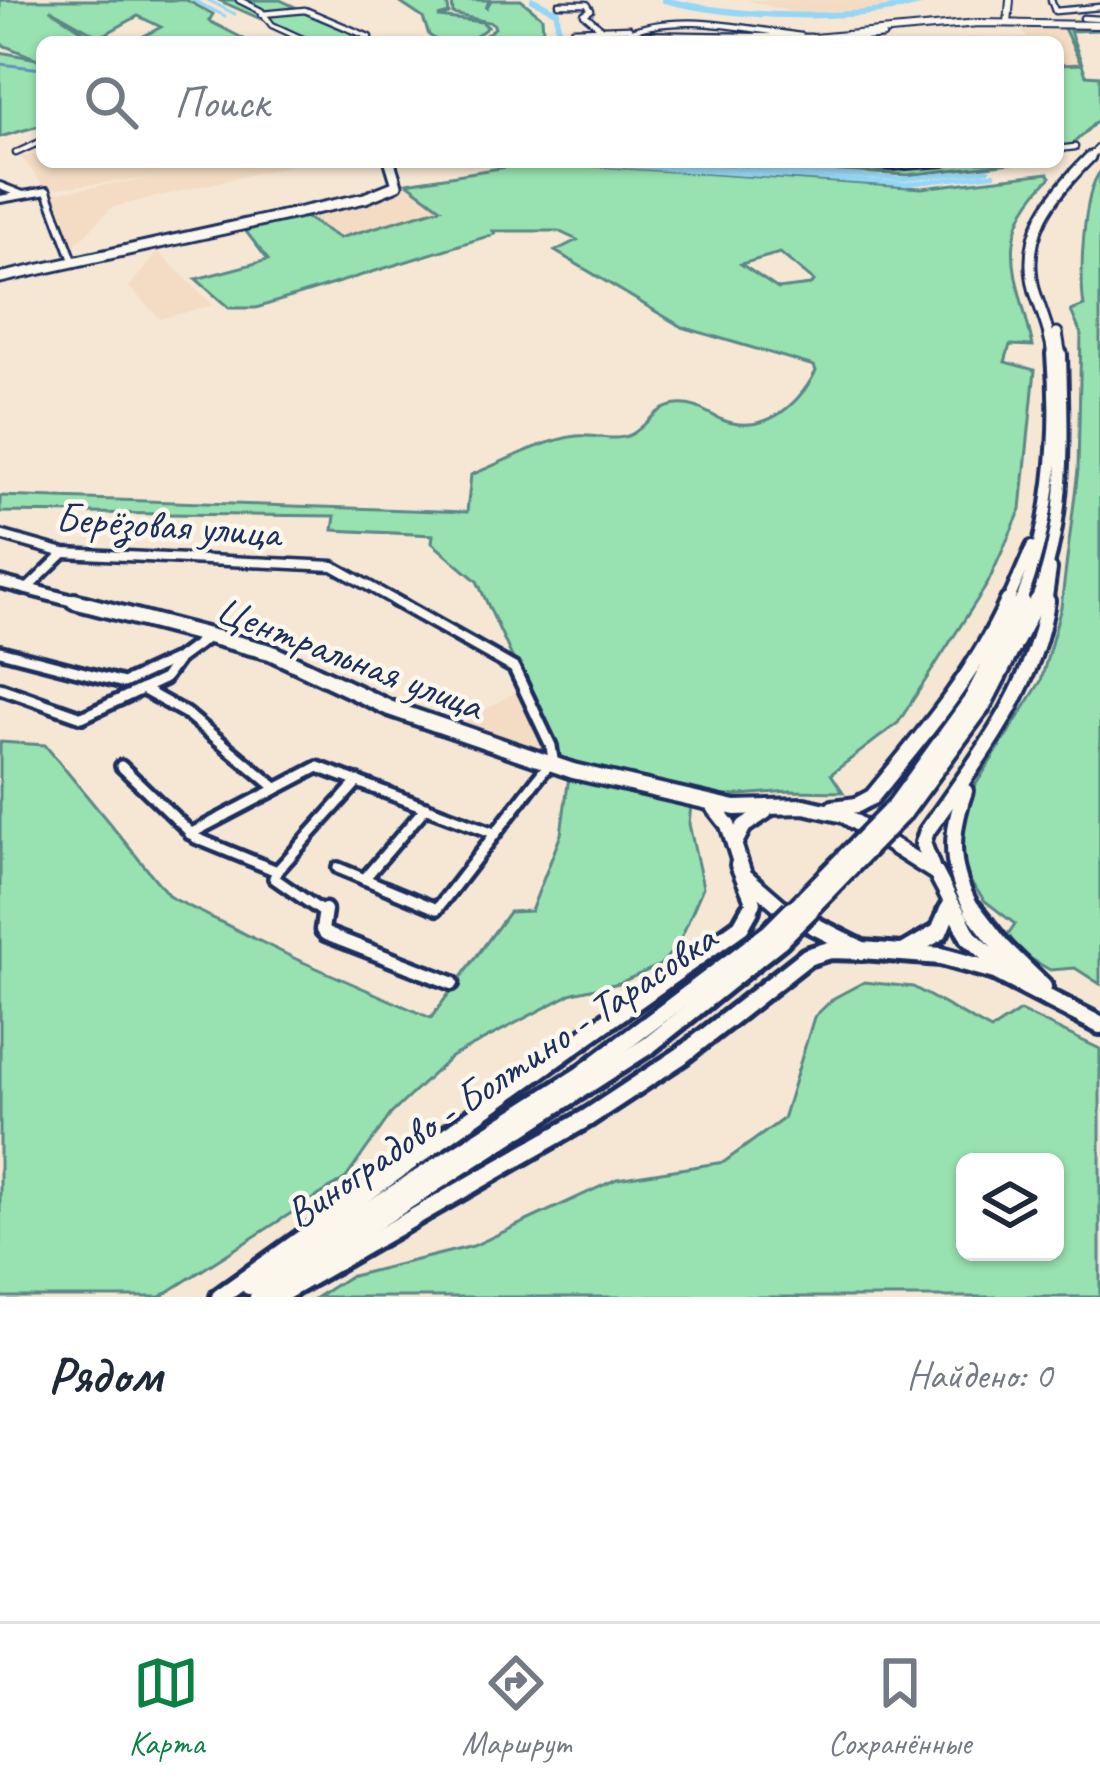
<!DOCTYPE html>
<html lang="ru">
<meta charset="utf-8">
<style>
body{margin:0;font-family:Caveat,sans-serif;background:#f6f6f7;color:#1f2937}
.controls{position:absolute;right:36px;bottom:36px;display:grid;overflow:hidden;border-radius:18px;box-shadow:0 3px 9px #0004}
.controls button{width:108px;height:108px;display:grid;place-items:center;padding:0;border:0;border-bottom:3px solid #e0e1e3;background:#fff;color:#1f2937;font:60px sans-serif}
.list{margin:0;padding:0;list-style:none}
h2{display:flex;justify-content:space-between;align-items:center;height:156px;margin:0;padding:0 48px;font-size:51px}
h2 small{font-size:39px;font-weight:400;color:#747a83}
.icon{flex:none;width:66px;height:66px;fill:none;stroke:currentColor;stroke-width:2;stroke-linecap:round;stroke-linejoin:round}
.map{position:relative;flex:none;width:1100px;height:1297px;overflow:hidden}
.search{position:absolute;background:#fff;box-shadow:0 3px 9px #0004;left:36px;right:36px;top:36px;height:132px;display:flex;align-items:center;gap:30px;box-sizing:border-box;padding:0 42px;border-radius:18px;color:#747a83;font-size:45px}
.sheet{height:324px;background:#fff}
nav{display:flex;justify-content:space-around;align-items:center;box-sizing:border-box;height:168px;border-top:3px solid #e0e1e3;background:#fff;font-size:33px;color:#747a83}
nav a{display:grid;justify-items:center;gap:6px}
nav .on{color:#0b8043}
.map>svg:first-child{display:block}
.built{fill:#f3dcc3}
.green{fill:#98e1b0;stroke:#5a8887;stroke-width:3;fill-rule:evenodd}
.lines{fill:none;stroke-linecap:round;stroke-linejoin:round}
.stream{stroke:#6493b9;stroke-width:3}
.canal-far1{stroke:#94d6f6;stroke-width:3}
.canal{stroke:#94d6f6;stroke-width:4.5}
.river{stroke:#94d6f6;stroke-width:6}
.minor-far4-casing{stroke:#1b2f5e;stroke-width:9}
.minor-far3-casing{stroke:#1b2f5e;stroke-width:12}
.minor-far2-casing{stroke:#1b2f5e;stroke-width:15}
.minor-far1-casing{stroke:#1b2f5e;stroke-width:18}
.minor-casing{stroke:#1b2f5e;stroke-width:21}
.major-far4-casing{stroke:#1b2f5e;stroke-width:10}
.major-far3-casing{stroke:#1b2f5e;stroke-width:15}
.major-far2-casing{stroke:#1b2f5e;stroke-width:18}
.major-far1-casing{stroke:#1b2f5e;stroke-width:22}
.major-casing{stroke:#1b2f5e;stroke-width:26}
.minor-far4{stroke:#fbf7ec;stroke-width:4.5}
.minor-far3{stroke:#fbf7ec;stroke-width:6}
.minor-far2{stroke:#fbf7ec;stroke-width:8}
.minor-far1{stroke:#fbf7ec;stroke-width:9}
.minor{stroke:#fbf7ec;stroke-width:12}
.major-far4{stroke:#fbf7ec;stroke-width:6}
.major-far3{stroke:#fbf7ec;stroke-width:9}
.major-far2{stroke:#fbf7ec;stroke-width:10}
.major-far1{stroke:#fbf7ec;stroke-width:14}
.major{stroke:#fbf7ec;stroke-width:16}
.major-bridge-far1-casing{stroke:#1b2f5e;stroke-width:22;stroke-linecap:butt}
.major-bridge-casing{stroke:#1b2f5e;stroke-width:26;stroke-linecap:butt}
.major-bridge-far1{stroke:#fbf7ec;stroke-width:14}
.major-bridge{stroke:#fbf7ec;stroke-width:16}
.labels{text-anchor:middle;stroke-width:9;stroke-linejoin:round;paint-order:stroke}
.street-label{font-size:42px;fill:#1b2f5e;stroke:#fbf7ec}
</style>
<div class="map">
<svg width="1100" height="1297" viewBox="0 0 1100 1297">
<rect width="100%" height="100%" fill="#f6e7d4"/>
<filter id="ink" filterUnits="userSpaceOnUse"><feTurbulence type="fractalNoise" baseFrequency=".00833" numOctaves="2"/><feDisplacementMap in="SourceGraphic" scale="24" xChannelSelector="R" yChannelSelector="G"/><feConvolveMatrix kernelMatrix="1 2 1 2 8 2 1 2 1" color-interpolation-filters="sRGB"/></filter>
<g filter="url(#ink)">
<g class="built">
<polygon points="747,0 922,0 869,15 832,16 797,14"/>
<polygon points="1017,24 1063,26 1081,64 1058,65 1058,42 971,42 965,37 1027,38"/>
<polygon points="42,154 42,162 291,165 113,207 72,248 51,193 154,178 46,189 20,156"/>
<polygon points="407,183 443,207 339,238 305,217 392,193"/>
<polygon points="158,251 213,305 160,319 129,287"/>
<polygon points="517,691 549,744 547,758 459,725"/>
</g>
<g class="green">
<polygon points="0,0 186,0 213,14 209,21 250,42 136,40 161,27 138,16 100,37 50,9 99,42 42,42 42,125 0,137 0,52 37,59 0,44"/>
<polygon points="218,0 280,0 371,42 313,42"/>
<polygon points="396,0 447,0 449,14 438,17 482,22 488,27 468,42 438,42 429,35 423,18"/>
<polygon points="452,0 489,0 486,9 491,0 521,0 542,17 543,32 532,42 476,42 495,28 493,23 453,14"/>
<polygon points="1063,26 1100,26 1100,30 1070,31 1086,75 1100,76 1100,118 1058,158 1058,83 1062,69 1058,65 1081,64"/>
<path d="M 537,162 L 922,188 L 1048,173 L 1051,177 C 991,234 1017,275 1033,346 L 1010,345 L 1005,362 L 1035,370 L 1021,509 L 988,583 L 898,723 L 831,774 L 843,792 L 790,791 L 717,797 L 558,757 L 477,581 L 432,543 L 433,535 L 333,530 L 335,516 L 0,512 L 0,496 L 467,512 L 471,475 C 504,462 541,441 576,436 C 593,434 616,443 632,434 C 649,424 655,407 677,405 C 695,403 705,412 720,419 C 763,437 798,406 816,371 L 814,366 L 682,327 L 555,251 L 577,240 L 558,231 L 493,231 L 495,234 L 256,308 L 229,308 L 196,279 L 268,260 L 244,229 L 305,217 L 339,238 L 441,208 L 407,183 ZM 780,253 L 814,281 L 810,285 L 778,289 L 741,264 Z"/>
<polygon points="690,162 1020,162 908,175"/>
<path d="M 1100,172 L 1100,984 L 1075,968 L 1050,970 L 1021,953 L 1008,934 L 1015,924 L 985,901 L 963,872 L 959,839 L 973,789 L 1041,681 L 1061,607 L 1078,470 L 1081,334 L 1071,311 L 1084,306 C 1079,278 1083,192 1100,172 Z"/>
<polygon points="0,742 45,745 170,897 296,959 431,1018 509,912 531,911 561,834 569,776 691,805 689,824 703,887 678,945 660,965 619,983 573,993 451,1057 391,1114 346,1178 160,1297 0,1297"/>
<path d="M 864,982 L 913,987 L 991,1030 L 1020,1011 L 1100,1049 L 1100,1297 L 317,1297 L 348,1277 L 473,1246 L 617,1179 L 724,1162 L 783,1119 L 814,1017 L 834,998 ZM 965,1162 L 1055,1162 L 1055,1252 L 965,1252 Z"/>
</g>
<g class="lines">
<polyline class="stream" points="0,64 42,69"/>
<g class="canal-far1">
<polyline points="193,0 225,16"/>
<polyline points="208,0 235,14"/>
</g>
<g class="canal">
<polyline points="562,162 906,184 994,174"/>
<polyline points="630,162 903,179 988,170"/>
</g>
<g class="river">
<polyline points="533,0 557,12 558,30 551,42"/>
<path d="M 664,0 C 735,18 860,23 930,0"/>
</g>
<defs>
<g id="minor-far4">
<polyline points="239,0 261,11 272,25 309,42"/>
<polyline points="1051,0 1055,11 1100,7"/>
<polyline points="559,4 587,4 591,10 584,14 602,29 629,28"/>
<polyline points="262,14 305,10 369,37"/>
<polyline points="1083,18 1100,19"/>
<polyline points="573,30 602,29"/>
<path d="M 801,36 C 744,29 678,11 623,34 L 811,37"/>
<polyline points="820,42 883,36"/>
<polyline points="1058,149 1075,147"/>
<polyline points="16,153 42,141"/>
</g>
<g id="minor-far3">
<polyline points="828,162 892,166 944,162"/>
<polyline points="0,186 23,195"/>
<polyline points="0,199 47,191 74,263"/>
</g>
<g id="minor-far2">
<polyline points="0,535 64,553 333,566 401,604"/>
<polyline points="27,589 64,553"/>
</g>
<g id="minor-far1">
<polyline points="395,601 514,668 551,746 554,766"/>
<polyline points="0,651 124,683 174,660"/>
<polyline points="0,688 82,717 164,679 179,658 209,636"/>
<polyline points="144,690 187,714 275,787"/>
<polyline points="121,766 196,838 277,871 274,878 324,913"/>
<polyline points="190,834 318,767 494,833"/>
<polyline points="338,868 437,909 549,764"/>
<polyline points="277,871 358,781"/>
<polyline points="364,879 426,807"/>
</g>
<polyline id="minor" points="325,910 322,930 326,934 452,983"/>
<g id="major-far4">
<polyline points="1008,23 1010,0"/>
<polyline points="770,42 978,23 1100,25"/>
<polyline points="1087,160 1100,147"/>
</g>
<g id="major-far3">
<polyline points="0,278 365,198 397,185 390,162"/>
<polyline points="1057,333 1061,357"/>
<path d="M 1053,357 C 1051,334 1042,314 1035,292 C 1019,234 1052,195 1090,157"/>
</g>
<g id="major-far2">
<polyline points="0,582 85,604"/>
<polyline points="1007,604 1032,547"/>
<path d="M 1020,604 C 1051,526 1059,437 1052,354"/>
<path d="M 1035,604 C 1068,523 1063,440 1061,354"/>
<polyline points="1046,604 1051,569"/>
</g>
<g id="major-far1">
<polyline points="74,601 270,652 389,708 573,771 735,808 804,806 844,815 936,873 957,913"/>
<path d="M 965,791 C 949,835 949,872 975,913"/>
<polyline points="713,806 728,825 744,875 788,913"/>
<polyline points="894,806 971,700 1022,601"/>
<path d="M 833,808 L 857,805 L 872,797 C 923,735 975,675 1008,601"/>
<polyline points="905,812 983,706 1037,601"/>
<polyline points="735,843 744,826 765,812"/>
<polyline points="738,865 754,903 748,913"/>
<path d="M 932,867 L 923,843 L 927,831 C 977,760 1034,690 1047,601"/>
<polyline points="947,913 950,905"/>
</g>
<g id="major">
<polyline points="783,910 862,950 941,956 995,971 1100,1025"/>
<polyline points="955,910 969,937 1013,977"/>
<polyline points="973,910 1001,946 1043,987"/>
<polyline points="905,952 939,932 948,910"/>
<polyline points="249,1286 581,1075 769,933"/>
<polyline points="220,1297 741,926 750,910"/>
<polyline points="258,1297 649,1045 780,940"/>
<polyline points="275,1297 587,1118 681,1056 807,957 830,950 863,951"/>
</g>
</defs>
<use href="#minor-far4" class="minor-far4-casing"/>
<use href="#minor-far3" class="minor-far3-casing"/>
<use href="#minor-far2" class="minor-far2-casing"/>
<use href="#minor-far1" class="minor-far1-casing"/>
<use href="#minor" class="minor-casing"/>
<use href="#major-far4" class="major-far4-casing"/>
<use href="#major-far3" class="major-far3-casing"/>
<use href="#major-far2" class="major-far2-casing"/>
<use href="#major-far1" class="major-far1-casing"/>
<use href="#major" class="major-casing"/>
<use href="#minor-far4" class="minor-far4"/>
<use href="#minor-far3" class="minor-far3"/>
<use href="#minor-far2" class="minor-far2"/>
<use href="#minor-far1" class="minor-far1"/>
<use href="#minor" class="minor"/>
<use href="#major-far4" class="major-far4"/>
<use href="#major-far3" class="major-far3"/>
<use href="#major-far2" class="major-far2"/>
<use href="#major-far1" class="major-far1"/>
<use href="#major" class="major"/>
<defs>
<g id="major-bridge-far1">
<polyline points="789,913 894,806"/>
<polyline points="807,913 905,812"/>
</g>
<g id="major-bridge">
<polyline points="769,933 792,910"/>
<polyline points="780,940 810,910"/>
</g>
</defs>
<use href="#major-bridge-far1" class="major-bridge-far1-casing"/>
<use href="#major-bridge" class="major-bridge-casing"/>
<use href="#major-bridge-far1" class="major-bridge-far1"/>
<use href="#major-bridge" class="major-bridge"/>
</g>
</g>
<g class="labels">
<g class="street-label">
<text transform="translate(168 524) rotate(4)" y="15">Берёзовая улица</text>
<text transform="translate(350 656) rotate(21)" y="15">Центральная улица</text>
<text transform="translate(500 1075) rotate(-34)" y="15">Виноградово - Болтино - Тарасовка</text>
</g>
</g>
</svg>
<div class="controls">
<button><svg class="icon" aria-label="layers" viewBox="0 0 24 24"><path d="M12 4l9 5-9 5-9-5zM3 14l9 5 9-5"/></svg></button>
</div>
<div class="search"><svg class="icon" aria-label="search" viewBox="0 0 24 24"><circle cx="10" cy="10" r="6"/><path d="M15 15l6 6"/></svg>Поиск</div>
</div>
<section class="sheet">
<h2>Рядом<small>Найдено: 0</small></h2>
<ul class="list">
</ul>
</section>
<nav>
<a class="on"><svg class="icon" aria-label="map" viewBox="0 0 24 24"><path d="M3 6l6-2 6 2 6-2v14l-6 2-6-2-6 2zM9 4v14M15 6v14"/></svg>Карта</a>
<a><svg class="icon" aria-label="directions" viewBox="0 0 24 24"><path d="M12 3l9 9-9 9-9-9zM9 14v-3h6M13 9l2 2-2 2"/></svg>Маршрут</a>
<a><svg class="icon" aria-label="saved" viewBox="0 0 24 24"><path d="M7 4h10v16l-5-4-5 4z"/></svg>Сохранённые</a>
</nav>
